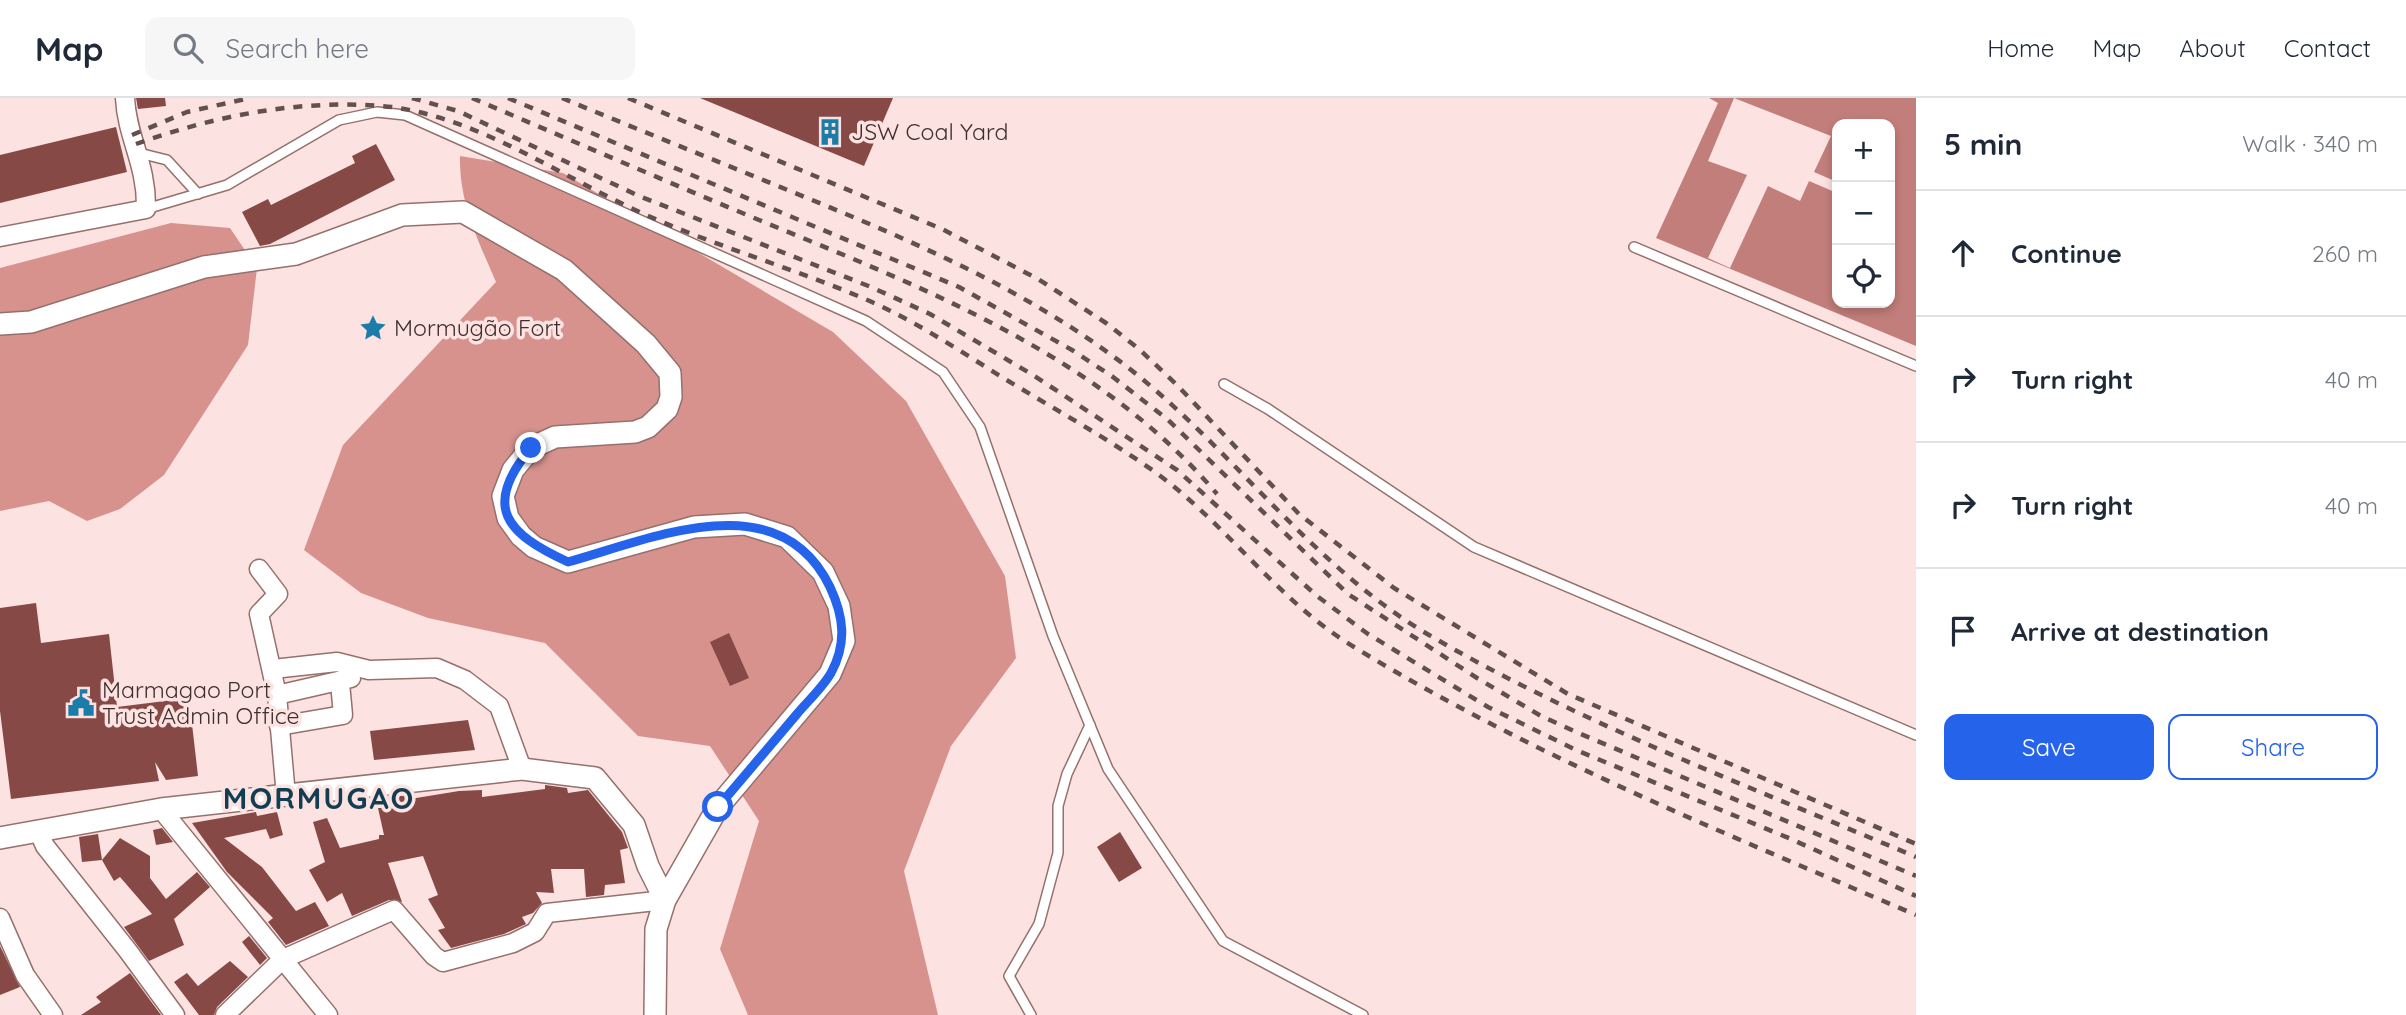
<!DOCTYPE html>
<meta charset="utf-8">
<style>
body{margin:0;font-family:Quicksand,sans-serif;background:#f6f6f7;color:#1f2937}
.controls{position:absolute;right:21px;top:21px;display:grid;overflow:hidden;border-radius:14px;box-shadow:0 4px 10px #0003}
.controls button{width:63px;height:63px;display:grid;place-items:center;padding:0;border:0;border-bottom:2px solid #e0e1e3;background:#fff;color:#1f2937;font:35px sans-serif}
.stop{position:absolute;width:21px;height:21px;margin:-16px;border:5px solid #2563eb;border-radius:50%;background:#fff}
.stop.end{background:#2563eb;border-color:#fff;box-shadow:0 2px 7px #0008}
.list{margin:0;padding:0;list-style:none}
h2{display:flex;justify-content:space-between;align-items:center;height:91px;margin:0;padding:0 28px;font-size:30px}
h2 small{font-size:23px;font-weight:400;color:#747a83}
.list li{display:grid;grid-template-columns:46px 1fr auto;gap:21px;align-items:center;box-sizing:border-box;height:126px;padding:0 28px;border-top:2px solid #e0e1e3}
.list b{display:block;font-size:26px;white-space:nowrap}
.list em{font-size:23px;font-style:normal;color:#747a83}
.actions{display:flex;gap:14px;padding:21px 28px}
.actions a{flex:1;padding:16px 0;border:2px solid #2563eb;border-radius:14px;text-align:center;font-size:24px;color:#2563eb}
.actions .main{background:#2563eb;color:#fff}
.icon{flex:none;width:38px;height:38px;fill:none;stroke:currentColor;stroke-width:2;stroke-linecap:round;stroke-linejoin:round}
.map{position:relative;flex:none;width:1916px;height:917px;overflow:hidden}
header{display:flex;align-items:center;gap:42px;box-sizing:border-box;height:98px;padding:0 35px;background:#fff;border-bottom:2px solid #e0e1e3}
header strong{font-size:33px}
nav{display:flex;gap:38px;margin-inline-start:auto;font-size:24px}
.search{width:490px;height:63px;background:#f6f6f7;display:flex;align-items:center;gap:18px;box-sizing:border-box;padding:0 24px;border-radius:14px;color:#747a83;font-size:26px}
main{display:flex}
aside{flex:1;background:#fff}
.map>svg:first-child{display:block}
.forest{fill:#d7928d}
.water{fill:#c27e7a;fill-rule:evenodd}
.pier{fill:#fce2e0}
.building{fill:#874946}
.lines{fill:none;stroke-linecap:round;stroke-linejoin:round}
.service-casing{stroke:#95706d;stroke-width:12}
.minor-casing{stroke:#95706d;stroke-width:21}
.tertiary-casing{stroke:#95706d;stroke-width:24}
.service{stroke:#fff;stroke-width:9}
.minor{stroke:#fff;stroke-width:18}
.tertiary{stroke:#fff;stroke-width:21}
.rail{stroke:#62504f;stroke-width:4.5;stroke-dasharray:9 9;stroke-linecap:butt}
.route{stroke:#2563eb;stroke-width:9}
.labels{text-anchor:middle;stroke-width:7;stroke-linejoin:round;paint-order:stroke}
.poi-label{font-size:23px;fill:#3f2f2e;stroke:#fce2e0;text-anchor:start}
.district-label{font-size:30px;font-weight:bold;letter-spacing:2px;fill:#123e53;stroke:#fce2e0}
</style>
<header>
<strong>Map</strong>
<div class="search"><svg class="icon" aria-label="search" viewBox="0 0 24 24"><circle cx="10" cy="10" r="6"/><path d="M15 15l6 6"/></svg>Search here</div>
<nav><a>Home</a><a>Map</a><a>About</a><a>Contact</a></nav>
</header>
<main>
<div class="map">
<svg width="1916" height="917" viewBox="0 0 1916 917">
<rect width="100%" height="100%" fill="#fce2e0"/>
<g class="forest">
<path d="M 460,58 L 563,75 L 833,234 L 906,303 L 1005,478 L 1016,560 L 951,648 L 904,773 L 938,917 L 748,917 L 720,851 L 759,723 L 710,648 L 638,638 L 545,545 L 428,520 L 361,495 L 304,452 L 343,347 L 496,184 C 478,142 459,105 460,58 Z"/>
<polygon points="171,125 230,130 257,170 248,247 164,377 120,411 87,423 49,403 0,413 0,170"/>
</g>
<path class="water" d="M 1709,0 L 1916,0 L 1916,248 L 1656,140 L 1718,5 ZM 1837,26 L 1890,26 L 1890,205 L 1837,205 Z"/>
<polygon class="pier" points="1734,0 1831,38 1814,74 1837,84 1837,95 1809,83 1800,103 1768,88 1730,170 1708,160 1747,77 1708,63"/>
<g class="building">
<polygon points="136,0 165,0 166,8 138,11"/>
<polygon points="700,0 893,0 864,68"/>
<polygon points="116,29 127,74 0,105 0,57"/>
<polygon points="376,46 395,82 270,146 260,148 242,114 268,101 271,107 355,65 352,58"/>
<polygon points="36,505 41,545 109,536 117,609 189,600 198,678 166,682 155,664 159,683 11,701 0,613 0,510"/>
<polygon points="729,535 749,580 730,588 710,544"/>
<polygon points="468,622 475,652 374,662 370,633"/>
<polygon points="545,687 567,690 568,695 588,692 622,734 628,750 620,752 625,785 605,787 604,797 586,799 584,771 551,771 554,795 536,794 542,805 533,815 522,819 526,826 504,836 451,850 438,832 445,830 428,801 438,797 423,758 388,765 402,804 389,802 352,818 342,795 327,804 309,772 325,764 313,724 327,720 340,750 379,741 379,737 384,737 376,701 409,697 410,701 459,693 482,692 482,699 545,691"/>
<polygon points="256,714 257,718 277,714 283,737 270,741 266,731 224,740 262,769 296,813 315,804 329,828 286,847 268,824 273,820 227,774 192,725"/>
<polygon points="162,730 173,744 156,747 153,732"/>
<polygon points="1120,734 1142,770 1119,784 1097,749"/>
<polygon points="98,736 102,762 82,764 79,739"/>
<polygon points="120,740 150,758 150,780 166,801 197,774 210,789 174,821 184,847 149,863 124,829 152,816 120,779 114,783 102,762"/>
<polygon points="249,838 267,860 260,867 242,844"/>
<polygon points="0,848 20,889 0,897"/>
<polygon points="230,863 248,879 217,909 214,917 199,917 174,884 187,875 198,888"/>
<polygon points="130,875 161,917 81,917 101,904 96,899"/>
</g>
<g class="lines">
<defs>
<g id="service">
<polyline points="139,55 167,62 198,96"/>
<polyline points="146,111 227,87 339,22 377,14 405,17 866,223 943,274 980,329 1053,538 1108,671 1223,843 1363,917"/>
<polyline points="1634,149 1916,268"/>
<polyline points="1224,286 1268,311 1474,449 1916,637"/>
<polyline points="1031,917 1009,878 1039,826 1058,755 1058,708 1067,676 1090,627"/>
</g>
<g id="minor">
<path d="M 0,139 L 146,111 C 147,66 127,40 125,0"/>
<polyline points="259,471 278,496 259,516 277,597 286,698"/>
<polyline points="273,571 337,564 369,572 437,570 465,582 499,608 522,671"/>
<polyline points="277,597 351,580"/>
<polyline points="279,628 343,617 340,585"/>
<polyline points="161,711 328,917"/>
<polyline points="38,732 45,748 128,853 175,917"/>
<polyline points="0,820 25,877 53,917"/>
<polyline points="225,917 283,861 394,812 434,858 443,864 513,845 535,834 547,815 665,802"/>
</g>
<g id="tertiary">
<polyline points="0,226 31,224 204,169 296,156 402,117 463,114 564,172 646,246 670,275 671,299 667,311 648,329 635,334 555,339 531,350 513,372 503,398 508,420 521,438 534,449 568,464 694,429 745,426 787,439 823,474 839,508 844,543 830,576 718,709 665,802 656,831 655,917"/>
<polyline points="0,740 161,711 522,671 595,680 634,727 648,768 665,802"/>
</g>
</defs>
<use href="#service" class="service-casing"/>
<use href="#minor" class="minor-casing"/>
<use href="#tertiary" class="tertiary-casing"/>
<use href="#service" class="service"/>
<use href="#minor" class="minor"/>
<use href="#tertiary" class="tertiary"/>
<g class="rail">
<polyline points="412,0 458,13 639,98 871,189 930,216 1033,277 1177,372 1317,498 1368,536 1488,609 1576,652 1791,741 1916,798"/>
<path d="M 472,0 C 568,41 663,82 759,122 C 924,190 1099,257 1217,396"/>
<polyline points="508,0 959,189 1072,252 1113,279 1167,321 1348,496 1477,580 1541,618 1576,634 1916,778"/>
<path d="M 562,0 C 639,32 717,63 795,95 C 905,140 1014,186 1110,256 C 1225,339 1305,464 1429,537 C 1583,627 1752,689 1916,759"/>
<polyline points="628,0 942,131 1038,181 1106,225 1139,251 1177,287 1299,416 1394,490 1568,596 1916,746"/>
<polyline points="132,37 187,14 250,0"/>
<path d="M 136,46 C 217,17 304,0 392,9 C 478,21 553,73 631,110 C 707,146 788,168 865,201 C 914,222 960,253 1005,281 C 1051,309 1098,335 1142,365 C 1221,417 1273,500 1354,549 C 1532,658 1725,735 1916,817"/>
</g>
</g>
<g class="lines">
<path class="route" d="M 531,350 C 481,409 507,436 568,464 C 651,441 779,383 830,489 C 844,519 847,545 831,575 C 823,589 808,603 797,616 C 771,647 744,678 718,709"/>
</g>
<defs>
<symbol id="building-bare" viewBox="-9 -9 18 18"><path d="M-4-6H4V6H1V3H-1V6H-4ZM-2.5-4.3h1.7v1.8h-1.7ZM.8-4.3h1.7v1.8H.8ZM-2.5-1h1.7V.8h-1.7ZM.8-1h1.7V.8H.8Z" fill="#1a7ca8" stroke="#fce2e0" stroke-width="2.5" paint-order="stroke"/></symbol>
<symbol id="sight-bare" viewBox="-9 -9 18 18"><path d="M0-6L1.8-2.2L6-1.7L2.9 1.2L3.7 5.4L0 3.3L-3.7 5.4L-2.9 1.2L-6-1.7L-1.8-2.2Z" fill="#1a7ca8" stroke="#fce2e0" stroke-width="2.5" paint-order="stroke"/></symbol>
<symbol id="civic-bare" viewBox="-9 -9 18 18"><path d="M-.6-6.5H3V-4.5H.6V-3L4-1V1h2V6H-6V1h2V-1L-.6-3ZM-1.2 2.5V6h2.4V2.5Z" fill="#1a7ca8" stroke="#fce2e0" stroke-width="2.5" paint-order="stroke"/></symbol>
</defs>
<g fill-rule="evenodd">
<use href="#building-bare" x="811" y="15" width="38" height="38"/>
<use href="#sight-bare" x="354" y="211" width="38" height="38"/>
<use href="#civic-bare" x="62" y="586" width="38" height="38"/>
</g>
<g class="labels">
<g class="poi-label">
<text x="851" y="42">JSW Coal Yard</text>
<text x="394" y="238">Mormugão Fort</text>
<text x="102" y="600">Marmagao Port<tspan x="102" dy="26">Trust Admin Office</tspan></text>
</g>
<g class="district-label">
<text x="319" y="711">MORMUGAO</text>
</g>
</g>
</svg>
<div class="controls">
<button>+</button>
<button>−</button>
<button><svg class="icon" aria-label="locate" viewBox="0 0 24 24"><circle cx="12" cy="12" r="6"/><path d="M12 2v4M12 18v4M2 12h4M18 12h4"/></svg></button>
</div>
<div class="stop" style="left:718px;top:709px"></div>
<div class="stop end" style="left:531px;top:350px"></div>
</div>
<aside>
<h2>5 min<small>Walk · 340 m</small></h2>
<ul class="list">
<li><svg class="icon" aria-label="ahead" viewBox="0 0 24 24"><path d="M12 20V5M6 11l6-6 6 6"/></svg><div><b>Continue</b></div><em>260 m</em></li>
<li><svg class="icon" aria-label="right" viewBox="0 0 24 24"><path d="M7 20v-9h11M14 6l5 5-5 5"/></svg><div><b>Turn right</b></div><em>40 m</em></li>
<li><svg class="icon" aria-label="right" viewBox="0 0 24 24"><path d="M7 20v-9h11M14 6l5 5-5 5"/></svg><div><b>Turn right</b></div><em>40 m</em></li>
<li><svg class="icon" aria-label="arrive" viewBox="0 0 24 24"><path d="M6 21V4h12l-3 4 3 4H6"/></svg><div><b>Arrive at destination</b></div></li>
</ul>
<div class="actions"><a class="main">Save</a><a>Share</a></div>
</aside>
</main>
